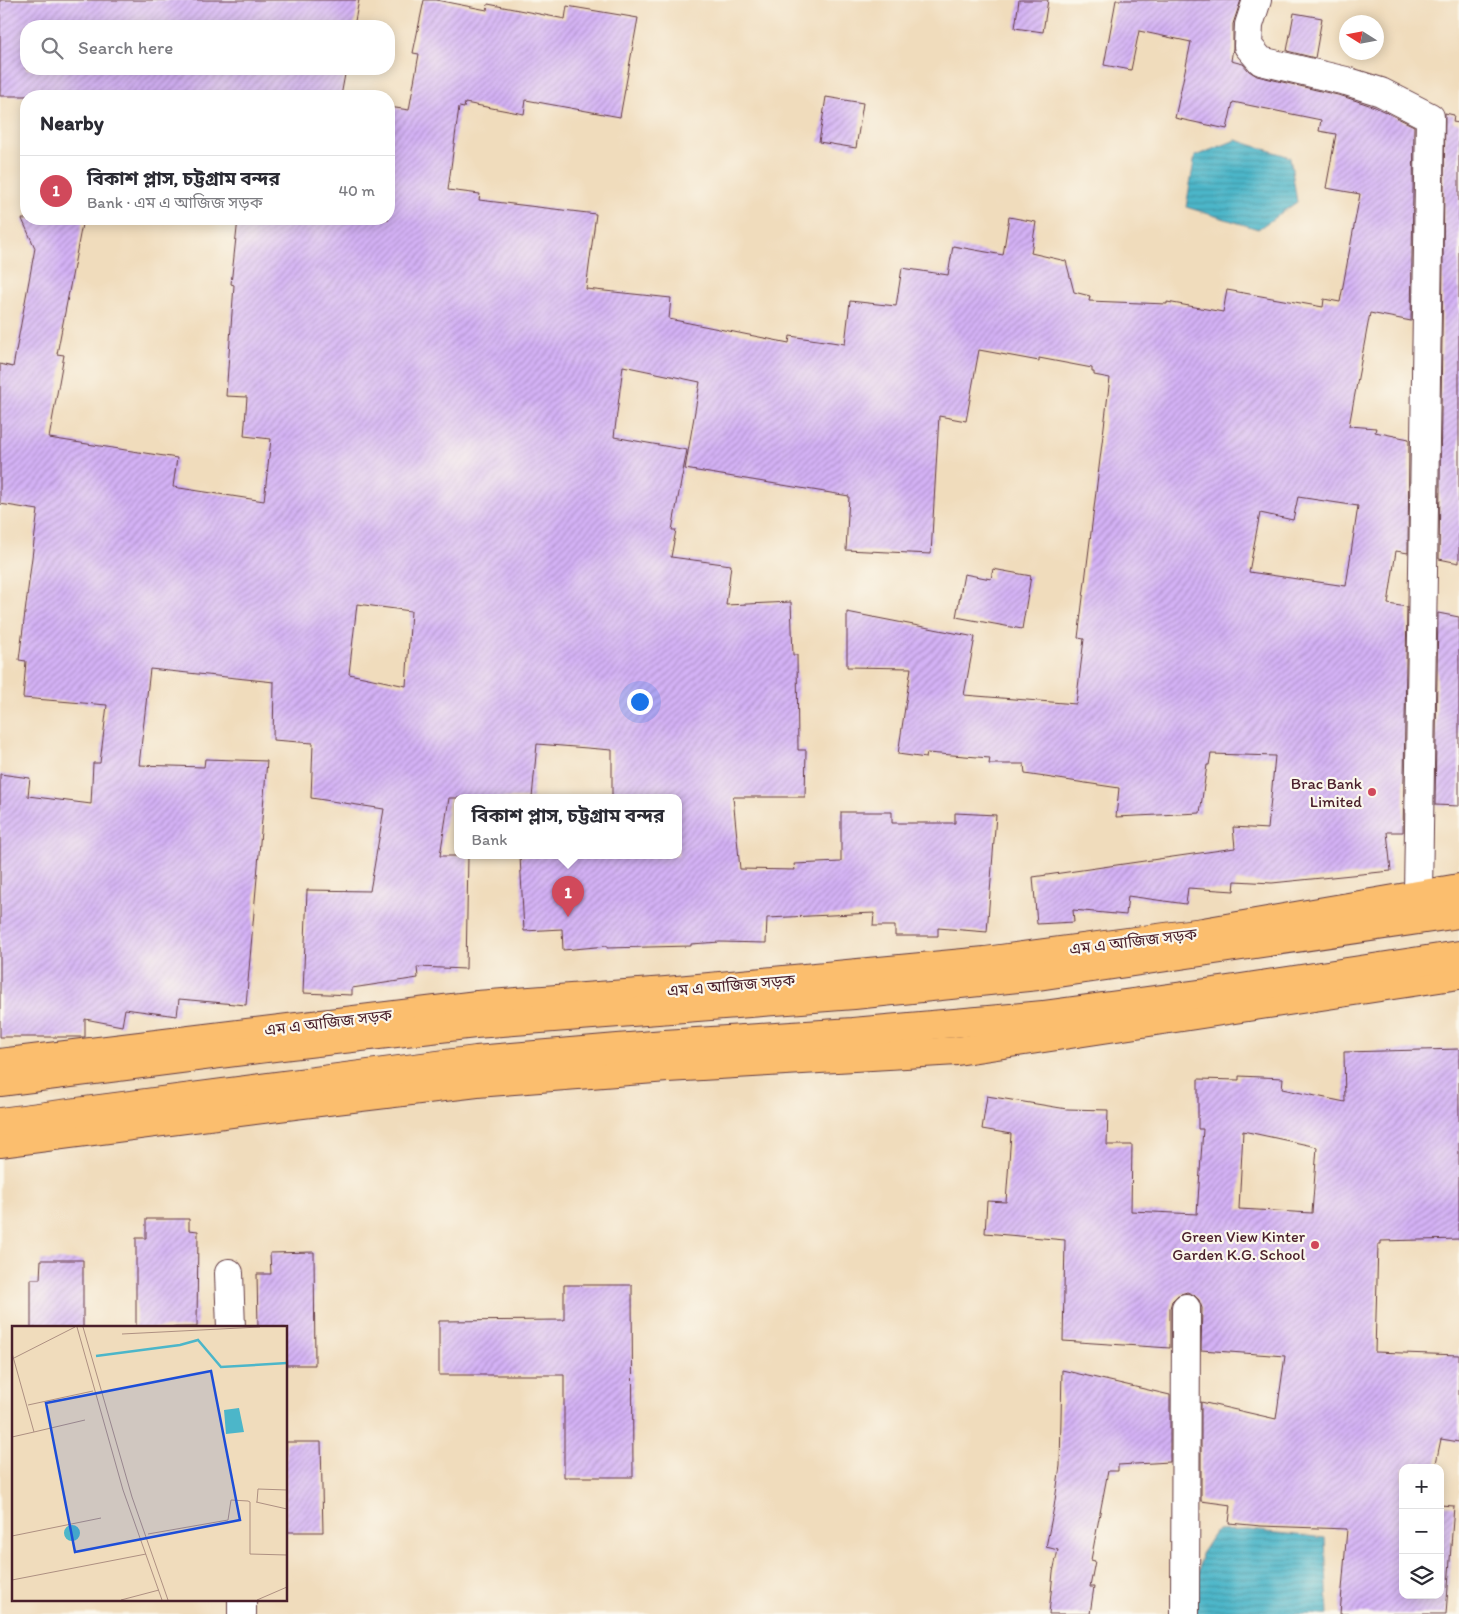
<!DOCTYPE html>
<meta charset="utf-8">
<style>
body{margin:0;font-family:Itim,"Noto Sans Bengali",sans-serif;background:#f2f2f3;color:#2b2b33}
.controls{position:absolute;right:15px;bottom:15px;display:grid;overflow:hidden;border-radius:10px;box-shadow:0 2px 12px #0003}
.controls button{width:45px;height:45px;display:grid;place-items:center;padding:0;border:0;border-bottom:1px solid #e1e1e2;background:#fff;color:#2b2b33;font:25px sans-serif}
.compass{position:absolute;left:1339px;top:15px;width:45px;height:45px;border-radius:50%;background:#fff;box-shadow:0 2px 12px #0003;rotate:281deg}
.you{position:absolute;left:639px;top:701px;width:18px;height:18px;margin:-12px;border:4px solid #fff;border-radius:50%;background:#1a73e8;box-shadow:0 0 0 8px #1a73e833}
.badge{display:grid;place-items:center;width:32px;height:32px;border-radius:50%;background:#d1495b;color:#fff;font-size:16px;font-weight:700}
.pin{position:absolute;translate:-50% -41px;filter:drop-shadow(0 1px 2px #0008)}
.pin::after{content:'';position:absolute;top:26px;width:18px;height:15px;background:inherit;clip-path:polygon(0 0,100% 0,50% 100%)}
.popup{position:absolute;left:454px;top:794px;width:228px;height:65px;box-sizing:border-box;display:grid;place-content:center;border-radius:10px;background:#fff;filter:drop-shadow(0 1px 4px #0005);font-size:16px;white-space:nowrap;color:#7c7c81}
.popup b{font-size:19px;color:#2b2b33}
.popup::after{content:'';position:absolute;left:50%;top:100%;margin-left:-10px;border:10px solid transparent;border-top-color:#fff}
.list{margin:0;padding:0;list-style:none}
h2{display:flex;justify-content:space-between;align-items:center;height:65px;margin:0;padding:0 20px;font-size:21px}
h2 small{font-size:16px;font-weight:400;color:#7c7c81}
.list li{display:grid;grid-template-columns:32px 1fr auto;gap:15px;align-items:center;box-sizing:border-box;height:70px;padding:0 20px;border-top:1px solid #e1e1e2}
.list b{display:block;font-size:19px;white-space:nowrap}
.list p{margin:0;font-size:16px;white-space:nowrap;color:#7c7c81}
.list em{font-size:16px;font-style:normal;color:#7c7c81}
.icon{flex:none;width:28px;height:28px;fill:none;stroke:currentColor;stroke-width:2;stroke-linecap:round;stroke-linejoin:round}
.map{position:relative;flex:none;width:1459px;height:1614px;overflow:hidden}
.search{position:absolute;background:#fff;box-shadow:0 2px 12px #0003;left:20px;top:20px;width:375px;height:55px;display:flex;align-items:center;gap:12px;box-sizing:border-box;padding:0 18px;border-radius:20px;color:#7c7c81;font-size:19px}
.panel{position:absolute;background:#fff;box-shadow:0 2px 12px #0003;left:20px;top:90px;width:375px;height:135px;border-radius:20px}
.map>svg:first-child{display:block}
.water{fill:url(#water-rules);stroke:#4b6a7a}
.building{fill:url(#building-hatch);fill-rule:evenodd}
.lines{fill:none;stroke-linecap:round;stroke-linejoin:round}
.minor-casing{stroke:#633b41;stroke-width:30}
.primary-casing{stroke:#633b41;stroke-width:30}
.trunk-casing{stroke:#633b41;stroke-width:30}
.minor{stroke:#fff;stroke-width:28}
.primary{stroke:#fbbe6e;stroke-width:28}
.trunk{stroke:#fbbe6e;stroke-width:28}
.poi-dot{fill:#d1495b;stroke:#fbf7ec;stroke-width:2}
.labels{text-anchor:middle;stroke-width:4.5;stroke-linejoin:round;paint-order:stroke}
.poi-label{font-size:16px;fill:#4a1f2b;stroke:#fbf7ec;text-anchor:end}
.street-label{font-size:16px;fill:#4a1f2b;stroke:#fbf7ec}
.inset-river{fill:none;stroke:#4cb6c9;stroke-width:2.5}
.inset-road{fill:none;stroke:#ae9082;stroke-width:1}
.view{fill:#1d4ed8;fill-opacity:0.15;stroke:#1d4ed8;stroke-width:2.5}
.inset-edge{fill:none;stroke:#4a1f2b;stroke-width:2.5}
</style>
<div class="map">
<svg width="1459" height="1614" viewBox="0 0 1459 1614">
<defs>
<pattern id="water-rules" width="6" height="5" patternUnits="userSpaceOnUse" patternTransform="scale(1.25)"><rect width="6" height="5" fill="#4cb6c9"/><path d="M0 2.5h6" fill="none" stroke="#4193a3"/></pattern>
<pattern id="building-hatch" width="6" height="6" patternUnits="userSpaceOnUse" patternTransform="scale(1.25)"><rect width="6" height="6" fill="#d4b2f6"/><path d="M-1 1l2-2M0 6l6-6M5 7l2-2" fill="none" stroke="#ae90c7"/></pattern>
</defs>
<rect width="100%" height="100%" fill="#fbf7ec"/>
<filter id="ink" filterUnits="userSpaceOnUse"><feTurbulence type="fractalNoise" baseFrequency=".02" numOctaves="2"/><feDisplacementMap in="SourceGraphic" scale="10" xChannelSelector="R" yChannelSelector="G"/><feConvolveMatrix kernelMatrix="1 2 1 2 8 2 1 2 1" color-interpolation-filters="sRGB"/></filter>
<filter id="wash" filterUnits="userSpaceOnUse"><feTurbulence type="fractalNoise" baseFrequency=".0096" numOctaves="4" result="noise"/><feDisplacementMap in="SourceGraphic" scale="20" xChannelSelector="R" yChannelSelector="G"/><feGaussianBlur stdDeviation="1.12" result="paint"/><feColorMatrix in="noise" values="0 0 0 0 0 0 0 0 0 0 0 0 0 0 0 0 0 1.4 0 .05"/><feComposite in="paint" operator="in"/></filter>
<g filter="url(#wash)">
<rect width="100%" height="100%" fill="#f0dcbc"/>
<g class="water">
<polygon points="1236,140 1290,157 1297,202 1258,229 1186,207 1195,156"/>
<polygon points="1249,1530 1325,1538 1328,1614 1196,1614 1194,1606 1201,1554 1216,1531"/>
</g>
<g id="blocks">
<g class="building">
<polygon points="0,0 359,0 354,26 26,26 26,69 346,69 341,96 0,96"/>
<path d="M 424,0 L 436,0 L 487,10 L 488,4 L 565,19 L 567,6 L 638,18 L 620,117 L 526,100 L 524,114 L 465,103 L 464,108 L 459,107 L 448,190 L 480,194 L 479,200 L 596,214 L 586,289 L 671,298 L 669,319 L 789,343 L 790,336 L 845,344 L 850,301 L 896,306 L 902,268 L 948,275 L 953,246 L 1003,255 L 1009,217 L 1036,222 L 1031,253 L 1066,261 L 1074,292 L 1090,296 L 1089,301 L 1167,304 L 1167,302 L 1223,312 L 1227,290 L 1323,307 L 1324,299 L 1340,302 L 1360,194 L 1326,188 L 1336,134 L 1319,131 L 1321,120 L 1233,102 L 1227,129 L 1175,118 L 1191,42 L 1139,31 L 1131,70 L 1104,65 L 1116,0 L 1241,0 L 1233,24 L 1233,48 L 1231,61 L 1243,64 L 1249,71 L 1257,76 L 1342,96 L 1375,107 L 1414,126 L 1411,321 L 1370,313 L 1349,426 L 1376,428 L 1375,432 L 1409,439 L 1408,553 L 1396,551 L 1388,604 L 1407,607 L 1403,832 L 1387,832 L 1391,871 L 1272,883 L 1235,881 L 1234,891 L 1188,888 L 1186,904 L 1128,896 L 1126,915 L 1073,910 L 1074,922 L 1037,924 L 1033,877 L 1235,848 L 1233,827 L 1268,829 L 1275,756 L 1211,754 L 1209,765 L 1207,765 L 1200,813 L 1116,817 L 1119,788 L 1025,774 L 1024,764 L 989,764 L 990,758 L 927,753 L 926,758 L 898,754 L 911,668 L 847,667 L 847,612 L 975,637 L 964,695 L 1076,704 L 1084,639 L 1078,638 L 1110,378 L 1094,375 L 1094,372 L 1092,372 L 1092,368 L 1039,358 L 1039,361 L 979,350 L 966,421 L 939,416 L 931,554 L 846,550 L 849,496 L 685,469 L 700,382 L 623,366 L 614,437 L 687,450 L 672,530 L 676,530 L 671,557 L 731,565 L 726,605 L 791,602 L 793,655 L 797,655 L 798,750 L 806,750 L 805,797 L 733,797 L 740,869 L 795,870 L 794,864 L 841,862 L 841,812 L 892,812 L 892,823 L 955,823 L 955,813 L 996,815 L 987,932 L 938,928 L 938,936 L 895,936 L 895,926 L 873,926 L 874,913 L 767,918 L 766,943 L 720,942 L 691,944 L 691,946 L 607,948 L 607,946 L 563,950 L 562,929 L 524,931 L 520,856 L 678,856 L 678,798 L 612,798 L 612,750 L 537,744 L 532,798 L 449,798 L 440,856 L 468,856 L 466,969 L 417,967 L 418,978 L 352,988 L 352,995 L 303,993 L 307,890 L 370,891 L 384,809 L 311,798 L 313,743 L 273,740 L 274,682 L 150,669 L 139,765 L 204,767 L 205,759 L 267,761 L 246,1005 L 179,999 L 177,1016 L 125,1009 L 122,1026 L 85,1019 L 85,1037 L 0,1037 L 0,774 L 30,778 L 28,796 L 91,804 L 93,763 L 100,763 L 107,705 L 23,698 L 26,661 L 19,660 L 38,510 L 0,504 L 0,364 L 13,367 L 35,248 L 22,219 L 83,219 L 57,354 L 64,355 L 49,438 L 177,458 L 173,487 L 264,501 L 271,439 L 244,436 L 247,397 L 226,396 L 234,285 L 231,284 L 238,219 L 389,219 L 389,107 L 409,110 L 419,54 L 413,53 ZM 1298,497 L 1358,506 L 1346,586 L 1249,572 L 1260,513 L 1293,520 ZM 357,604 L 411,611 L 406,686 L 349,674 Z"/>
<polygon points="1019,0 1048,0 1043,32 1015,28"/>
<polygon points="1294,13 1322,18 1315,58 1287,51"/>
<polygon points="826,97 863,103 856,148 819,142"/>
<polygon points="1445,113 1454,115 1453,122 1459,123 1459,563 1439,559"/>
<polygon points="993,569 1031,576 1022,629 956,617 964,574 991,579"/>
<polygon points="1438,613 1459,617 1459,806 1435,805"/>
<path d="M 1459,1049 L 1459,1239 L 1381,1241 L 1381,1244 L 1378,1244 L 1375,1352 L 1459,1355 L 1459,1442 L 1441,1439 L 1435,1468 L 1403,1468 L 1403,1595 L 1440,1595 L 1440,1505 L 1454,1506 L 1446,1614 L 1340,1614 L 1347,1529 L 1261,1526 L 1229,1523 L 1231,1505 L 1201,1501 L 1201,1402 L 1276,1419 L 1285,1356 L 1201,1350 L 1202,1308 L 1199,1300 L 1194,1295 L 1187,1292 L 1178,1295 L 1172,1301 L 1170,1308 L 1170,1348 L 1063,1341 L 1065,1240 L 985,1233 L 987,1201 L 1006,1202 L 1011,1134 L 982,1129 L 987,1096 L 1067,1109 L 1108,1110 L 1107,1145 L 1132,1145 L 1131,1211 L 1197,1214 L 1203,1129 L 1198,1129 L 1198,1079 L 1239,1080 L 1239,1076 L 1283,1078 L 1282,1089 L 1345,1102 L 1344,1052 ZM 1243,1131 L 1317,1147 L 1312,1213 L 1239,1209 Z"/>
<polygon points="146,1219 189,1219 189,1230 198,1231 197,1327 136,1328 136,1238 146,1238"/>
<polygon points="314,1252 315,1365 286,1365 286,1328 258,1328 257,1274 271,1274 270,1253"/>
<polygon points="41,1260 83,1260 83,1328 31,1328 31,1279 40,1279"/>
<polygon points="564,1285 632,1285 633,1477 564,1477 564,1375 439,1375 439,1321 564,1320"/>
<polygon points="1062,1370 1170,1395 1170,1462 1118,1465 1118,1471 1108,1471 1091,1560 1095,1561 1090,1587 1094,1587 1090,1614 1049,1614 1053,1572 1058,1550 1046,1547 1054,1507 1060,1466"/>
<polygon points="286,1442 321,1442 323,1532 286,1532"/>
</g>
</g>
</g>
<g filter="url(#ink)">
<use href="#blocks" fill-opacity="0" stroke="#633b41" stroke-width="1"/>
<g class="lines">
<defs>
<g id="minor">
<polyline points="1257,0 1249,25 1248,46 1261,61 1346,81 1381,92 1430,117 1418,894"/>
<polyline points="229,1273 231,1328"/>
<polyline points="242,1600 242,1614"/>
<polyline points="1185,1614 1186,1308"/>
</g>
<g id="primary">
<polyline points="0,1063 477,1005 666,991 985,961 1203,932 1459,888"/>
<polyline points="0,1143 294,1105 477,1083 667,1068 957,1051 1459,975"/>
</g>
<g id="trunk">
<polyline points="0,1082 290,1045 475,1024 854,995 1038,976 1459,914"/>
<polyline points="0,1122 476,1060 665,1044 853,1032 1043,1015 1228,990 1459,955"/>
</g>
</defs>
<use href="#minor" class="minor-casing"/>
<use href="#primary" class="primary-casing"/>
<use href="#trunk" class="trunk-casing"/>
<use href="#minor" class="minor"/>
<use href="#primary" class="primary"/>
<use href="#trunk" class="trunk"/>
</g>
</g>
<g class="poi-dot">
<circle cx="1372" cy="792" r="5"/>
<circle cx="1315" cy="1245" r="5"/>
</g>
<g class="labels">
<g class="poi-label">
<text x="1362" y="789">Brac Bank<tspan x="1362" dy="18">Limited</tspan></text>
<text x="1305" y="1242">Green View Kinter<tspan x="1305" dy="18">Garden K.G. School</tspan></text>
</g>
<g class="street-label">
<text transform="translate(1133 941) rotate(-7)" y="6">এম এ আজিজ সড়ক</text>
<text transform="translate(731 985) rotate(-5)" y="6">এম এ আজিজ সড়ক</text>
<text transform="translate(328 1022) rotate(-7)" y="6">এম এ আজিজ সড়ক</text>
</g>
</g>
<g transform="translate(12 1326)">
<rect width="275" height="275" fill="#f0dcbc"/>
<path d="M 227,82 L 232,106 L 214,108 L 212,84 ZM52 207a8 8 0 1 1 16 0a8 8 0 1 1-16 0Z" fill="#4cb6c9"/>
<path class="inset-river" d="M 84,30 L 168,19 L 186,14 L 209,41 L 275,37"/>
<path class="inset-road" d="M 65,1 L 111,164 L 150,274M 71,1 L 120,171 L 156,274M 110,8 L 248,1M 0,27 L 22,106 L 0,111M 2,32 L 63,1M 16,79 L 81,65M 22,106 L 73,94M 244,176 L 275,183M 245,176 L 246,163 L 275,164M 136,208 L 216,194 L 219,174 L 236,175 L 238,176 L 238,228 L 275,229M 0,210 L 89,192M 0,254 L 134,228M 109,274 L 147,264M 245,274 L 275,261"/>
<path class="view" d="M 199,45 L 228,194 L 63,226 L 34,77 Z"/>
<rect width="275" height="275" class="inset-edge"/>
</g>
</svg>
<div class="controls">
<button>+</button>
<button>−</button>
<button><svg class="icon" aria-label="layers" viewBox="0 0 24 24"><path d="M12 4l9 5-9 5-9-5zM3 14l9 5 9-5"/></svg></button>
</div>
<svg class="compass" viewBox="-18 -18 36 36"><path d="M0-13l5 13h-10z" fill="#e53935"/><path d="M0 13l5-13h-10z" fill="#7c7c81"/></svg>
<div class="you"></div>
<div class="pin badge" style="left:568px;top:917px">1</div>
<div class="popup"><b>বিকাশ প্লাস, চট্টগ্রাম বন্দর</b>Bank</div>
<div class="search"><svg class="icon" aria-label="search" viewBox="0 0 24 24"><circle cx="10" cy="10" r="6"/><path d="M15 15l6 6"/></svg>Search here</div>
<section class="panel">
<h2>Nearby<small></small></h2>
<ul class="list">
<li><span class="badge">1</span><div><b>বিকাশ প্লাস, চট্টগ্রাম বন্দর</b><p>Bank · এম এ আজিজ সড়ক</p></div><em>40 m</em></li>
</ul>
</section>
</div>
